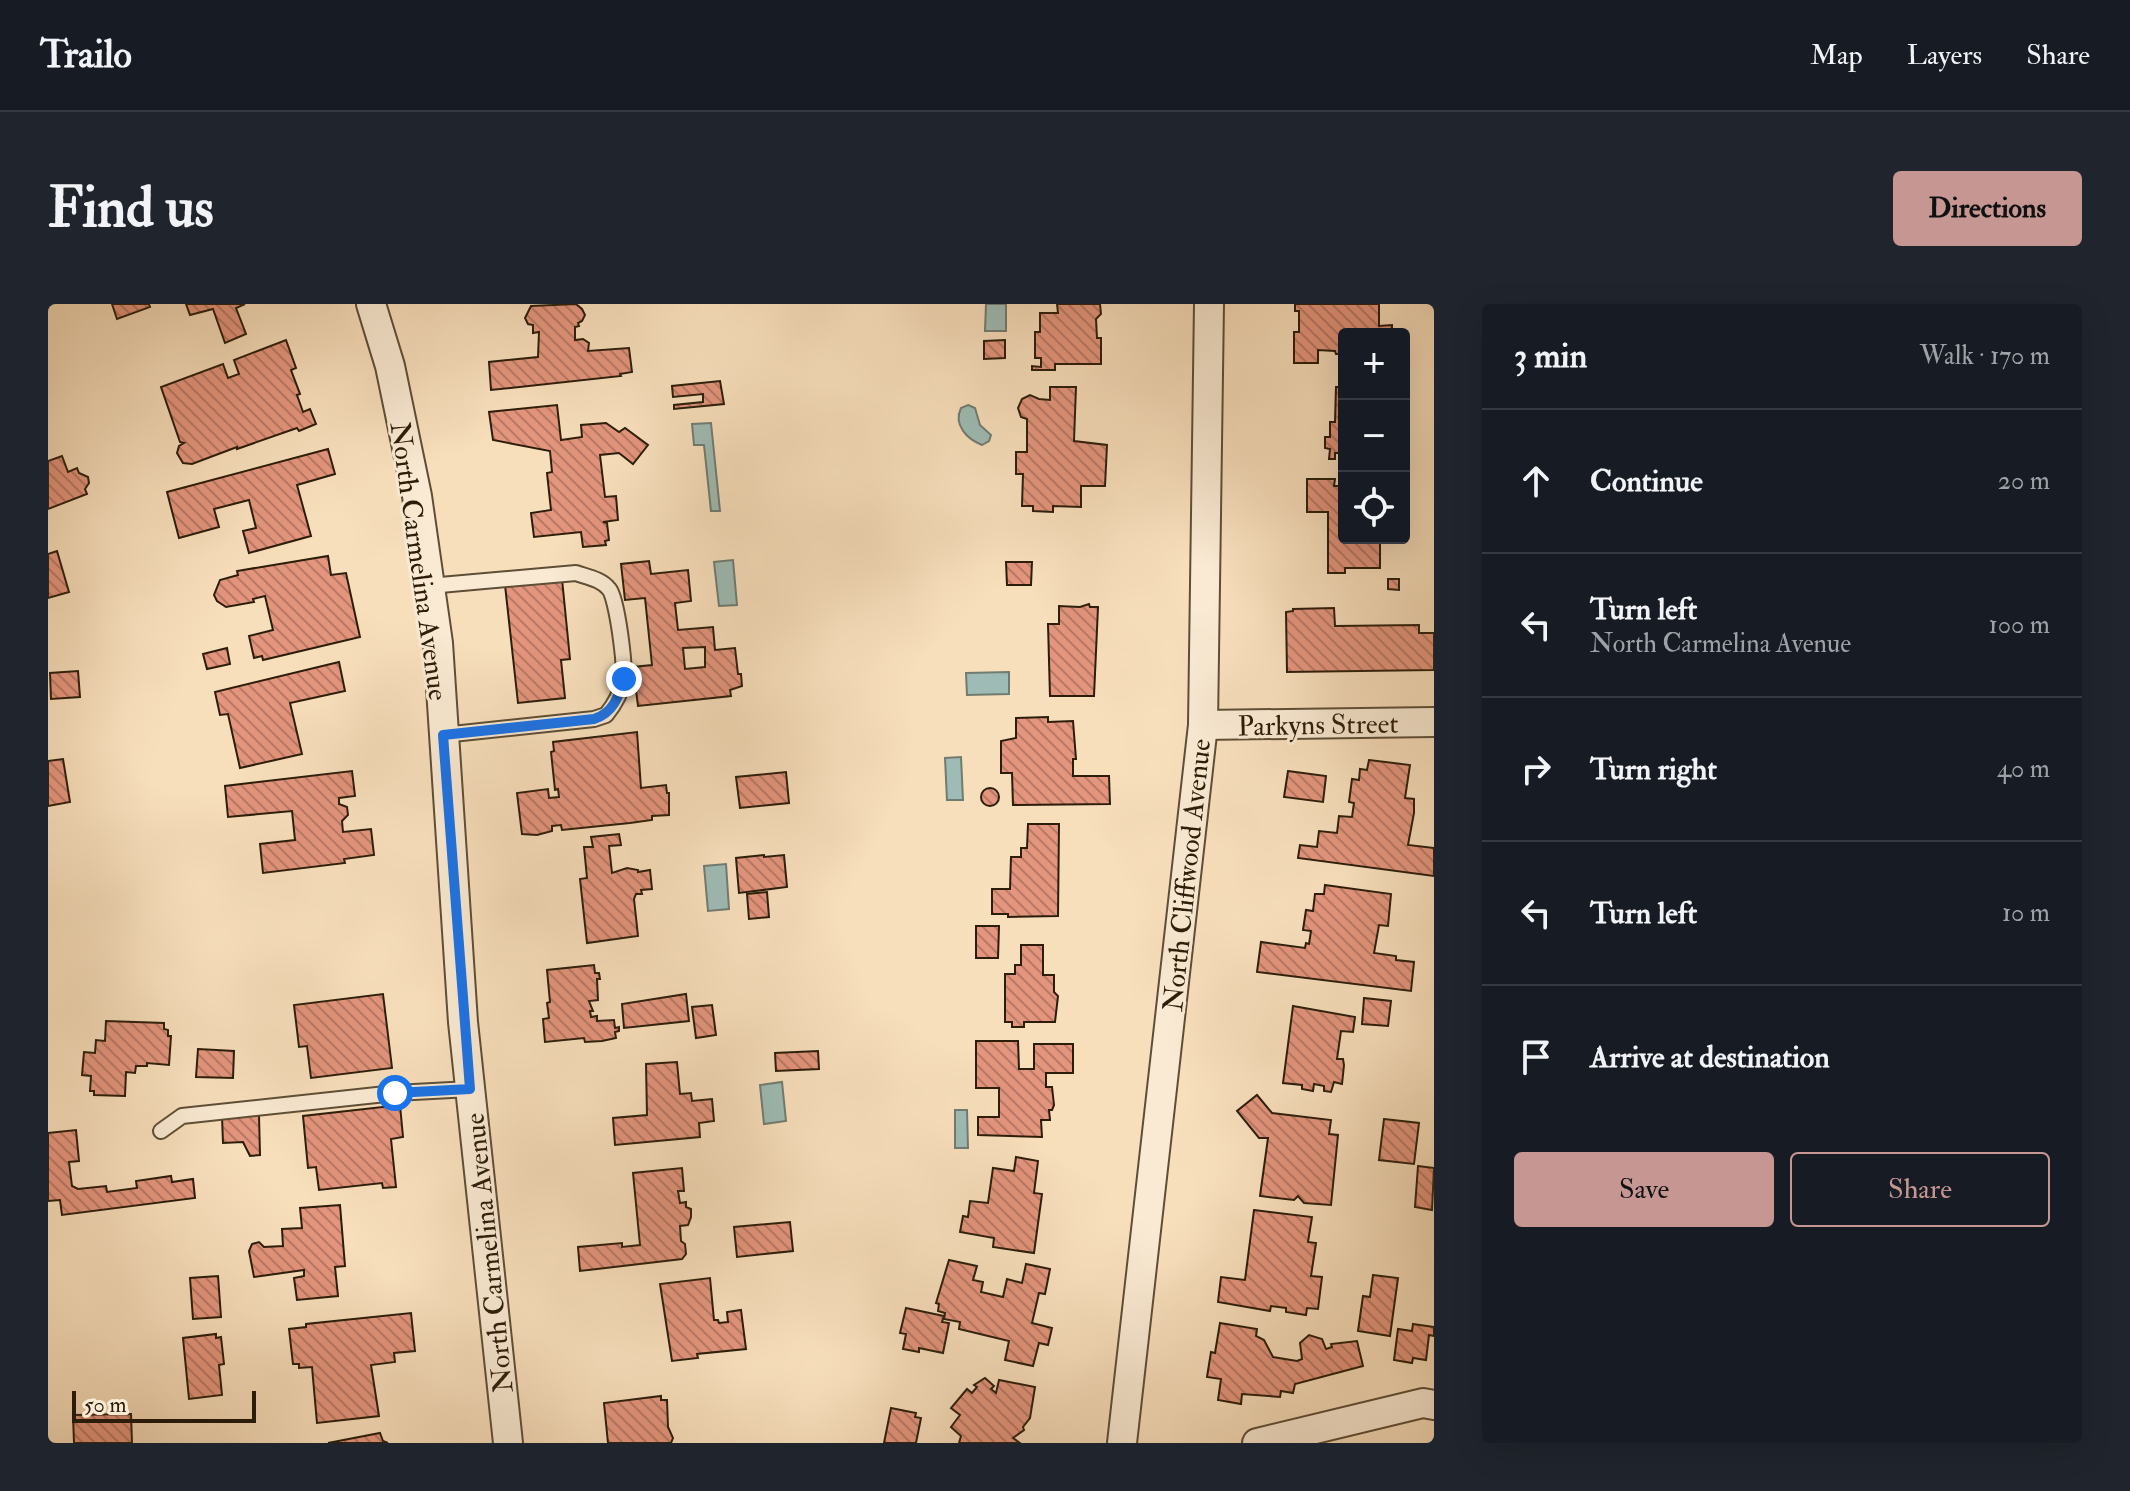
<!DOCTYPE html>
<meta charset="utf-8">
<style>
body{margin:0;font-family:"IM FELL Double Pica",serif;background:#20242c;color:#f1f3f6}
.controls{position:absolute;right:24px;top:24px;display:grid;overflow:hidden;border-radius:8px;box-shadow:0 8px 32px #0002}
.controls button{width:72px;height:72px;display:grid;place-items:center;padding:0;border:0;border-bottom:2px solid #363941;background:#171b24;color:#f1f3f6;font:40px sans-serif}
.scale{position:absolute;left:24px;bottom:20px;width:184px;box-sizing:border-box;padding-left:8px;border:4px solid #2b1d0a;border-top:0;font-size:22px;line-height:28px;white-space:nowrap;color:#2b1d0a;-webkit-text-stroke:6px #faead3;paint-order:stroke}
.stop{position:absolute;width:24px;height:24px;margin:-18px;border:6px solid #1a73e8;border-radius:50%;background:#fff}
.stop.end{background:#1a73e8;border-color:#fff;box-shadow:0 2px 8px #0008}
.list{margin:0;padding:0;list-style:none}
h2{display:flex;justify-content:space-between;align-items:center;height:104px;margin:0;padding:0 32px;font-size:34px}
h2 small{font-size:26px;font-weight:400;color:#9ea1a6}
.list li{display:grid;grid-template-columns:52px 1fr auto;gap:24px;align-items:center;box-sizing:border-box;height:144px;padding:0 32px;border-top:2px solid #363941}
.list b{display:block;font-size:30px;white-space:nowrap}
.list p{margin:0;font-size:26px;white-space:nowrap;color:#9ea1a6}
.list em{font-size:26px;font-style:normal;color:#9ea1a6}
.actions{display:flex;gap:16px;padding:24px 32px}
.actions a{flex:1;padding:18px 0;border:2px solid #c59692;border-radius:8px;text-align:center;font-size:28px;color:#c59692}
.actions .main{background:#c59692;color:#111}
.icon{flex:none;width:44px;height:44px;fill:none;stroke:currentColor;stroke-width:2;stroke-linecap:round;stroke-linejoin:round}
.map{position:relative;flex:none;width:1386px;height:1139px;overflow:hidden;border-radius:8px}
header{display:flex;align-items:center;gap:48px;box-sizing:border-box;height:112px;padding:0 40px;background:#171b24;border-bottom:2px solid #363941}
header strong{font-size:38px}
nav{display:flex;gap:44px;margin-inline-start:auto;font-size:28px}
.intro{display:flex;align-items:center;justify-content:space-between;box-sizing:border-box;height:192px;padding:0 48px}
h1{margin:0;font-size:56px}
.button{padding:20px 36px;border-radius:8px;background:#c59692;color:#111;font-size:28px;font-weight:700}
main{display:flex;gap:48px;padding:0 48px}
aside{flex:1;background:#171b24;border-radius:8px;box-shadow:0 8px 32px #0002}
.map>svg:first-child{display:block}
.water{fill:#9ebcb5;stroke:#707c71;stroke-width:2}
.building{fill:url(#building-back-hatch);stroke:#2b1d0a;stroke-width:2;fill-rule:evenodd}
.lines{fill:none;stroke-linecap:round;stroke-linejoin:round}
.service-casing{stroke:#5e4e36;stroke-width:18}
.minor-casing{stroke:#5e4e36;stroke-width:32}
.service{stroke:#faead3;stroke-width:14}
.minor{stroke:#faead3;stroke-width:28}
.route{stroke:#1a73e8;stroke-width:10}
.labels{text-anchor:middle;stroke-width:6;stroke-linejoin:round;paint-order:stroke}
.street-label{font-size:28px;fill:#2b1d0a;stroke:#faead3}
</style>
<header>
<strong>Trailo</strong>
<nav><a>Map</a><a>Layers</a><a>Share</a></nav>
</header>
<div class="intro"><h1>Find us</h1><a class="button">Directions</a></div>
<main>
<div class="map">
<svg width="1386" height="1139" viewBox="0 0 1386 1139">
<defs>
<pattern id="building-back-hatch" width="6" height="6" patternUnits="userSpaceOnUse" patternTransform="scale(2)"><rect width="6" height="6" fill="#e4957d"/><path d="M-1 5l2 2M0 0l6 6M5-1l2 2" fill="none" stroke="#b97965"/></pattern>
</defs>
<rect width="100%" height="100%" fill="#f8dfbc"/>
<filter id="stains"><feTurbulence type="fractalNoise" baseFrequency=".0025" numOctaves="4"/><feColorMatrix values="0 0 0 0 .2 0 0 0 0 .09 0 0 0 0 .02 0 0 0 .5 -.17"/></filter>
<radialGradient id="worn" r=".72"><stop offset=".6" stop-color="#630" stop-opacity="0"/><stop offset="1" stop-color="#630" stop-opacity=".3"/></radialGradient>
<g class="water">
<polygon points="938,0 958,0 958,27 937,27"/>
<path d="M 920,101 L 927,104 L 932,121 L 943,131 L 941,137 L 934,141 C 919,135 905,121 913,104 Z"/>
<polygon points="663,119 672,207 663,207 656,141 646,141 644,120"/>
<polygon points="685,256 689,301 671,302 666,258"/>
<polygon points="961,368 961,390 919,391 918,369"/>
<polygon points="913,453 915,496 899,496 897,454"/>
<polygon points="678,560 681,605 660,607 656,562"/>
<polygon points="734,778 738,817 716,820 712,781"/>
<polygon points="907,806 919,806 920,844 907,844"/>
</g>
<g class="building">
<polygon points="64,0 101,0 102,3 69,15"/>
<polygon points="138,0 197,0 188,4 198,30 177,39 165,5 142,11"/>
<polygon points="528,0 534,5 537,11 534,17 530,19 531,22 527,23 527,36 535,35 541,39 540,47 581,44 584,68 572,70 573,72 443,86 441,58 490,53 491,28 485,29 485,21 480,20 477,14 483,2"/>
<polygon points="1009,0 1052,0 1053,10 1048,15 1049,34 1053,34 1053,60 1007,60 1007,66 984,66 984,62 993,63 993,54 987,54 987,28 992,28 992,9 1010,9"/>
<polygon points="1247,0 1331,0 1331,22 1344,21 1344,30 1296,30 1296,50 1288,50 1287,47 1270,46 1270,59 1246,59 1246,28 1251,28 1251,7 1247,7"/>
<polygon points="238,36 248,64 243,66 252,90 249,91 255,108 262,105 268,120 251,127 249,124 189,145 189,143 144,160 135,159 129,149 131,142 136,139 132,138 113,83 175,60 180,74 191,70 186,56"/>
<polygon points="957,36 957,54 936,55 936,37"/>
<polygon points="672,77 676,100 626,105 626,101 655,98 655,90 625,93 624,82"/>
<polygon points="1002,83 1028,83 1026,137 1059,141 1057,182 1033,182 1033,203 1005,202 1005,208 985,207 985,202 974,202 975,170 968,170 968,148 979,148 979,115 973,113 970,104 974,95 982,91 991,95 1002,96"/>
<polygon points="1288,83 1296,83 1296,149 1287,149 1287,155 1281,155 1282,145 1277,144 1277,133 1282,133 1282,118 1287,118"/>
<polygon points="509,101 513,136 534,133 533,121 558,119 571,128 577,124 600,141 585,160 571,149 552,151 557,193 568,192 570,216 555,218 559,219 561,236 557,237 558,241 535,243 533,228 486,233 483,209 503,206 499,169 504,168 502,147 445,136 441,108"/>
<polygon points="280,145 287,170 249,181 263,232 201,249 195,227 208,224 201,196 166,205 171,223 131,234 119,188"/>
<polygon points="14,152 20,168 29,164 31,169 40,173 41,179 37,185 39,190 0,205 0,157"/>
<polygon points="1259,175 1287,175 1286,182 1296,182 1296,234 1332,234 1332,264 1297,264 1297,269 1280,269 1280,208 1259,208"/>
<polygon points="9,247 21,288 0,294 0,250"/>
<polygon points="280,252 283,271 298,269 312,333 215,356 214,352 206,354 201,332 225,326 217,292 205,295 206,298 178,303 169,297 166,291 172,276 190,271 189,267"/>
<path d="M 601,257 L 603,270 L 640,266 L 643,297 L 627,299 L 630,326 L 665,323 L 667,346 L 687,344 L 690,370 L 693,370 L 694,382 L 682,386 L 683,392 L 590,402 L 585,363 L 604,361 L 597,294 L 577,296 L 573,260 ZM 657,343 L 657,363 L 637,365 L 635,344 Z"/>
<polygon points="958,258 984,258 983,281 959,281"/>
<polygon points="514,275 522,355 513,356 517,394 470,399 457,281"/>
<polygon points="1340,275 1351,275 1351,286 1340,285"/>
<polygon points="1041,300 1042,303 1050,303 1046,392 1002,392 1000,320 1011,320 1011,302 1032,303"/>
<polygon points="1286,304 1287,322 1371,321 1371,329 1386,329 1386,366 1239,368 1238,308 1245,307 1245,305"/>
<polygon points="179,344 182,360 159,365 155,350"/>
<polygon points="291,358 297,387 242,399 254,450 192,464 180,410 172,411 167,388"/>
<polygon points="30,367 32,393 3,395 2,369"/>
<polygon points="1000,413 1000,418 1025,417 1028,455 1025,455 1025,472 1061,472 1062,500 965,501 964,469 953,469 953,437 968,434 968,414"/>
<polygon points="589,428 593,484 618,481 619,489 621,489 621,511 604,512 604,516 582,519 514,526 513,521 504,522 504,527 489,531 474,530 469,489 500,485 501,494 511,493 510,485 507,486 503,448 506,447 505,438"/>
<polygon points="15,455 22,498 0,502 0,457"/>
<polygon points="1321,456 1362,461 1357,494 1366,495 1366,509 1360,541 1386,544 1386,572 1250,554 1252,541 1269,543 1271,527 1289,529 1291,512 1304,513 1306,499 1301,498 1304,475 1311,476 1312,465 1319,466"/>
<polygon points="304,467 307,492 291,494 291,500 299,503 300,511 294,517 295,528 323,525 326,551 296,555 297,559 215,569 212,540 247,536 244,507 180,513 177,482"/>
<polygon points="1240,467 1278,472 1275,498 1236,493"/>
<polygon points="738,468 741,499 692,504 688,473"/>
<circle cx="942" cy="493" r="9"/>
<polygon points="980,520 1011,520 1010,612 960,613 960,610 944,610 944,585 962,585 963,553 973,553 973,544 979,544"/>
<polygon points="571,530 573,541 561,542 564,569 579,564 590,566 590,568 602,566 604,585 593,586 594,590 588,590 586,595 590,632 539,639 532,575 539,574 536,543 545,543 543,533"/>
<polygon points="716,551 716,553 736,551 739,583 691,589 688,554"/>
<polygon points="1277,581 1343,590 1340,622 1331,621 1326,649 1348,652 1348,656 1366,658 1363,687 1209,668 1213,638 1257,644 1258,639 1261,640 1263,627 1255,626 1258,606 1265,607 1267,590 1276,590"/>
<polygon points="719,588 721,613 701,615 699,590"/>
<polygon points="928,622 951,622 950,654 928,654"/>
<polygon points="973,641 995,641 995,671 1006,671 1006,688 1010,692 1007,718 976,718 976,723 964,723 964,718 957,718 957,670 967,670 967,661 973,661"/>
<polygon points="546,661 547,669 551,669 552,675 549,675 550,696 541,697 545,707 542,707 543,713 549,712 549,717 566,716 567,724 571,723 571,727 567,728 568,734 554,737 537,738 536,734 497,738 495,715 501,714 499,699 502,698 499,666"/>
<polygon points="335,690 344,764 263,774 259,742 251,743 246,701"/>
<polygon points="638,690 641,717 576,724 574,700"/>
<polygon points="1316,694 1343,697 1340,722 1314,720"/>
<polygon points="664,701 668,731 648,734 644,703"/>
<polygon points="1245,702 1307,713 1305,728 1293,727 1289,755 1295,755 1296,761 1294,780 1286,778 1283,788 1276,787 1276,782 1266,780 1265,787 1254,785 1254,781 1235,779"/>
<polygon points="58,717 116,719 116,725 120,726 120,732 123,732 121,761 99,759 99,762 88,762 87,769 78,768 77,792 46,791 46,787 42,787 43,772 34,771 36,748 47,749 48,736 57,737"/>
<polygon points="928,737 970,737 971,765 986,765 986,740 1025,740 1025,769 998,769 998,783 1004,783 1006,801 1004,806 1001,806 1002,816 993,816 994,833 930,831 930,813 951,813 951,784 928,784"/>
<polygon points="150,745 186,747 185,774 148,773"/>
<polygon points="770,747 771,765 728,767 727,749"/>
<polygon points="629,758 632,790 643,789 644,797 664,795 666,817 651,819 652,833 567,841 565,814 599,811 598,760"/>
<polygon points="1209,791 1224,809 1283,816 1281,830 1290,831 1283,901 1256,899 1250,892 1246,896 1212,892 1220,834 1211,834 1189,807"/>
<polygon points="352,801 355,833 343,835 348,883 335,884 334,879 271,886 268,863 260,864 255,812"/>
<polygon points="211,811 212,851 202,852 195,838 175,839 174,813"/>
<polygon points="1336,815 1371,819 1366,860 1331,856"/>
<polygon points="28,826 31,857 21,858 24,882 30,885 58,882 59,888 89,884 88,877 123,872 124,878 145,875 147,894 14,911 12,896 0,897 0,829"/>
<polygon points="968,853 990,857 986,889 994,890 986,949 945,943 946,934 912,928 915,912 920,913 922,897 940,899 945,864 966,867"/>
<polygon points="1370,862 1386,864 1384,906 1367,903"/>
<polygon points="634,864 636,887 630,887 632,899 638,898 638,903 643,905 643,913 640,921 632,922 633,937 637,940 638,950 634,955 532,967 530,943 574,939 574,943 592,941 585,869"/>
<polygon points="292,901 297,962 287,963 290,992 249,996 246,974 256,972 256,966 206,973 201,947 204,940 211,938 216,943 235,942 234,925 254,924 252,904"/>
<polygon points="1206,906 1264,913 1260,938 1268,939 1263,972 1274,973 1270,1005 1259,1004 1258,1011 1238,1008 1238,1004 1223,1002 1222,1007 1170,998 1173,973 1197,976"/>
<polygon points="742,918 745,947 689,953 686,923"/>
<polygon points="901,956 929,962 925,976 935,978 933,988 955,993 959,975 974,979 978,960 1002,965 997,990 991,989 984,1019 1004,1024 1000,1041 991,1039 985,1062 957,1056 961,1037 911,1025 912,1018 896,1015 897,1009 890,1007 891,1000 888,999"/>
<polygon points="1325,971 1350,974 1342,1032 1310,1027 1315,992 1322,993"/>
<polygon points="170,972 173,1013 145,1015 142,974"/>
<polygon points="662,974 666,1016 670,1016 671,1019 680,1018 679,1008 693,1006 698,1045 649,1050 650,1054 624,1057 612,980"/>
<polygon points="858,1004 896,1012 894,1018 901,1019 895,1049 871,1044 871,1048 855,1045 858,1030 852,1029"/>
<polygon points="363,1009 367,1047 346,1049 347,1058 323,1061 331,1112 269,1119 264,1063 251,1064 251,1060 245,1060 241,1025 258,1023 258,1020"/>
<polygon points="1172,1019 1209,1025 1208,1032 1216,1036 1225,1053 1249,1057 1254,1055 1252,1039 1261,1031 1274,1035 1278,1045 1284,1043 1283,1040 1309,1037 1315,1062 1247,1080 1245,1089 1233,1087 1232,1093 1194,1090 1193,1100 1170,1096 1173,1075 1159,1073 1163,1048 1167,1049"/>
<polygon points="1365,1020 1386,1023 1386,1032 1381,1031 1378,1056 1365,1054 1364,1059 1346,1056 1350,1025 1364,1027"/>
<polygon points="168,1030 168,1034 173,1033 176,1060 171,1061 174,1091 141,1095 135,1034"/>
<polygon points="937,1074 946,1082 943,1085 948,1089 951,1076 987,1083 982,1114 975,1123 976,1126 965,1134 972,1139 911,1139 913,1132 903,1123 912,1111 903,1104 919,1085 924,1089 929,1083 926,1081"/>
<polygon points="613,1092 613,1096 619,1096 620,1123 625,1134 623,1139 560,1139 556,1099"/>
<polygon points="843,1104 868,1109 867,1113 873,1114 868,1139 836,1139"/>
<polygon points="83,1110 84,1139 26,1139 25,1111"/>
<polygon points="332,1129 335,1137 340,1139 280,1139"/>
</g>
<g class="lines">
<defs>
<g id="service">
<path d="M 381,282 L 528,269 C 539,273 553,275 561,285 C 569,294 578,364 575,377 C 573,390 566,401 558,411 L 546,415 L 395,431"/>
<polyline points="113,827 134,812 347,789 422,785"/>
</g>
<g id="minor">
<polyline points="323,0 342,62 369,192 390,339 415,718 460,1139"/>
<polyline points="1155,421 1386,418"/>
<polyline points="1074,1139 1155,421 1161,0"/>
<polyline points="1209,1139 1375,1099 1386,1101"/>
</g>
</defs>
<use href="#service" class="service-casing"/>
<use href="#minor" class="minor-casing"/>
<use href="#service" class="service"/>
<use href="#minor" class="minor"/>
</g>
<g class="lines">
<path class="route" d="M 347,789 L 422,785 L 395,431 L 546,415 C 565,409 570,394 576,375"/>
</g>
<g class="labels">
<g class="street-label">
<text transform="translate(372 257) rotate(82)" y="10">North Carmelina Avenue</text>
<text transform="translate(1270 420) rotate(-1)" y="10">Parkyns Street</text>
<text transform="translate(1138 571) rotate(-84)" y="10">North Cliffwood Avenue</text>
<text transform="translate(440 949) rotate(-96)" y="10">North Carmelina Avenue</text>
</g>
</g>
<rect width="100%" height="100%" filter="url(#stains)"/>
<rect width="100%" height="100%" fill="url(#worn)"/>
</svg>
<div class="controls">
<button>+</button>
<button>−</button>
<button><svg class="icon" aria-label="locate" viewBox="0 0 24 24"><circle cx="12" cy="12" r="6"/><path d="M12 2v4M12 18v4M2 12h4M18 12h4"/></svg></button>
</div>
<div class="scale">50 m</div>
<div class="stop" style="left:347px;top:789px"></div>
<div class="stop end" style="left:576px;top:375px"></div>
</div>
<aside>
<h2>3 min<small>Walk · 170 m</small></h2>
<ul class="list">
<li><svg class="icon" aria-label="ahead" viewBox="0 0 24 24"><path d="M12 20V5M6 11l6-6 6 6"/></svg><div><b>Continue</b></div><em>20 m</em></li>
<li><svg class="icon" aria-label="left" viewBox="0 0 24 24"><path d="M17 20v-9H6M10 6l-5 5 5 5"/></svg><div><b>Turn left</b><p>North Carmelina Avenue</p></div><em>100 m</em></li>
<li><svg class="icon" aria-label="right" viewBox="0 0 24 24"><path d="M7 20v-9h11M14 6l5 5-5 5"/></svg><div><b>Turn right</b></div><em>40 m</em></li>
<li><svg class="icon" aria-label="left" viewBox="0 0 24 24"><path d="M17 20v-9H6M10 6l-5 5 5 5"/></svg><div><b>Turn left</b></div><em>10 m</em></li>
<li><svg class="icon" aria-label="arrive" viewBox="0 0 24 24"><path d="M6 21V4h12l-3 4 3 4H6"/></svg><div><b>Arrive at destination</b></div></li>
</ul>
<div class="actions"><a class="main">Save</a><a>Share</a></div>
</aside>
</main>
